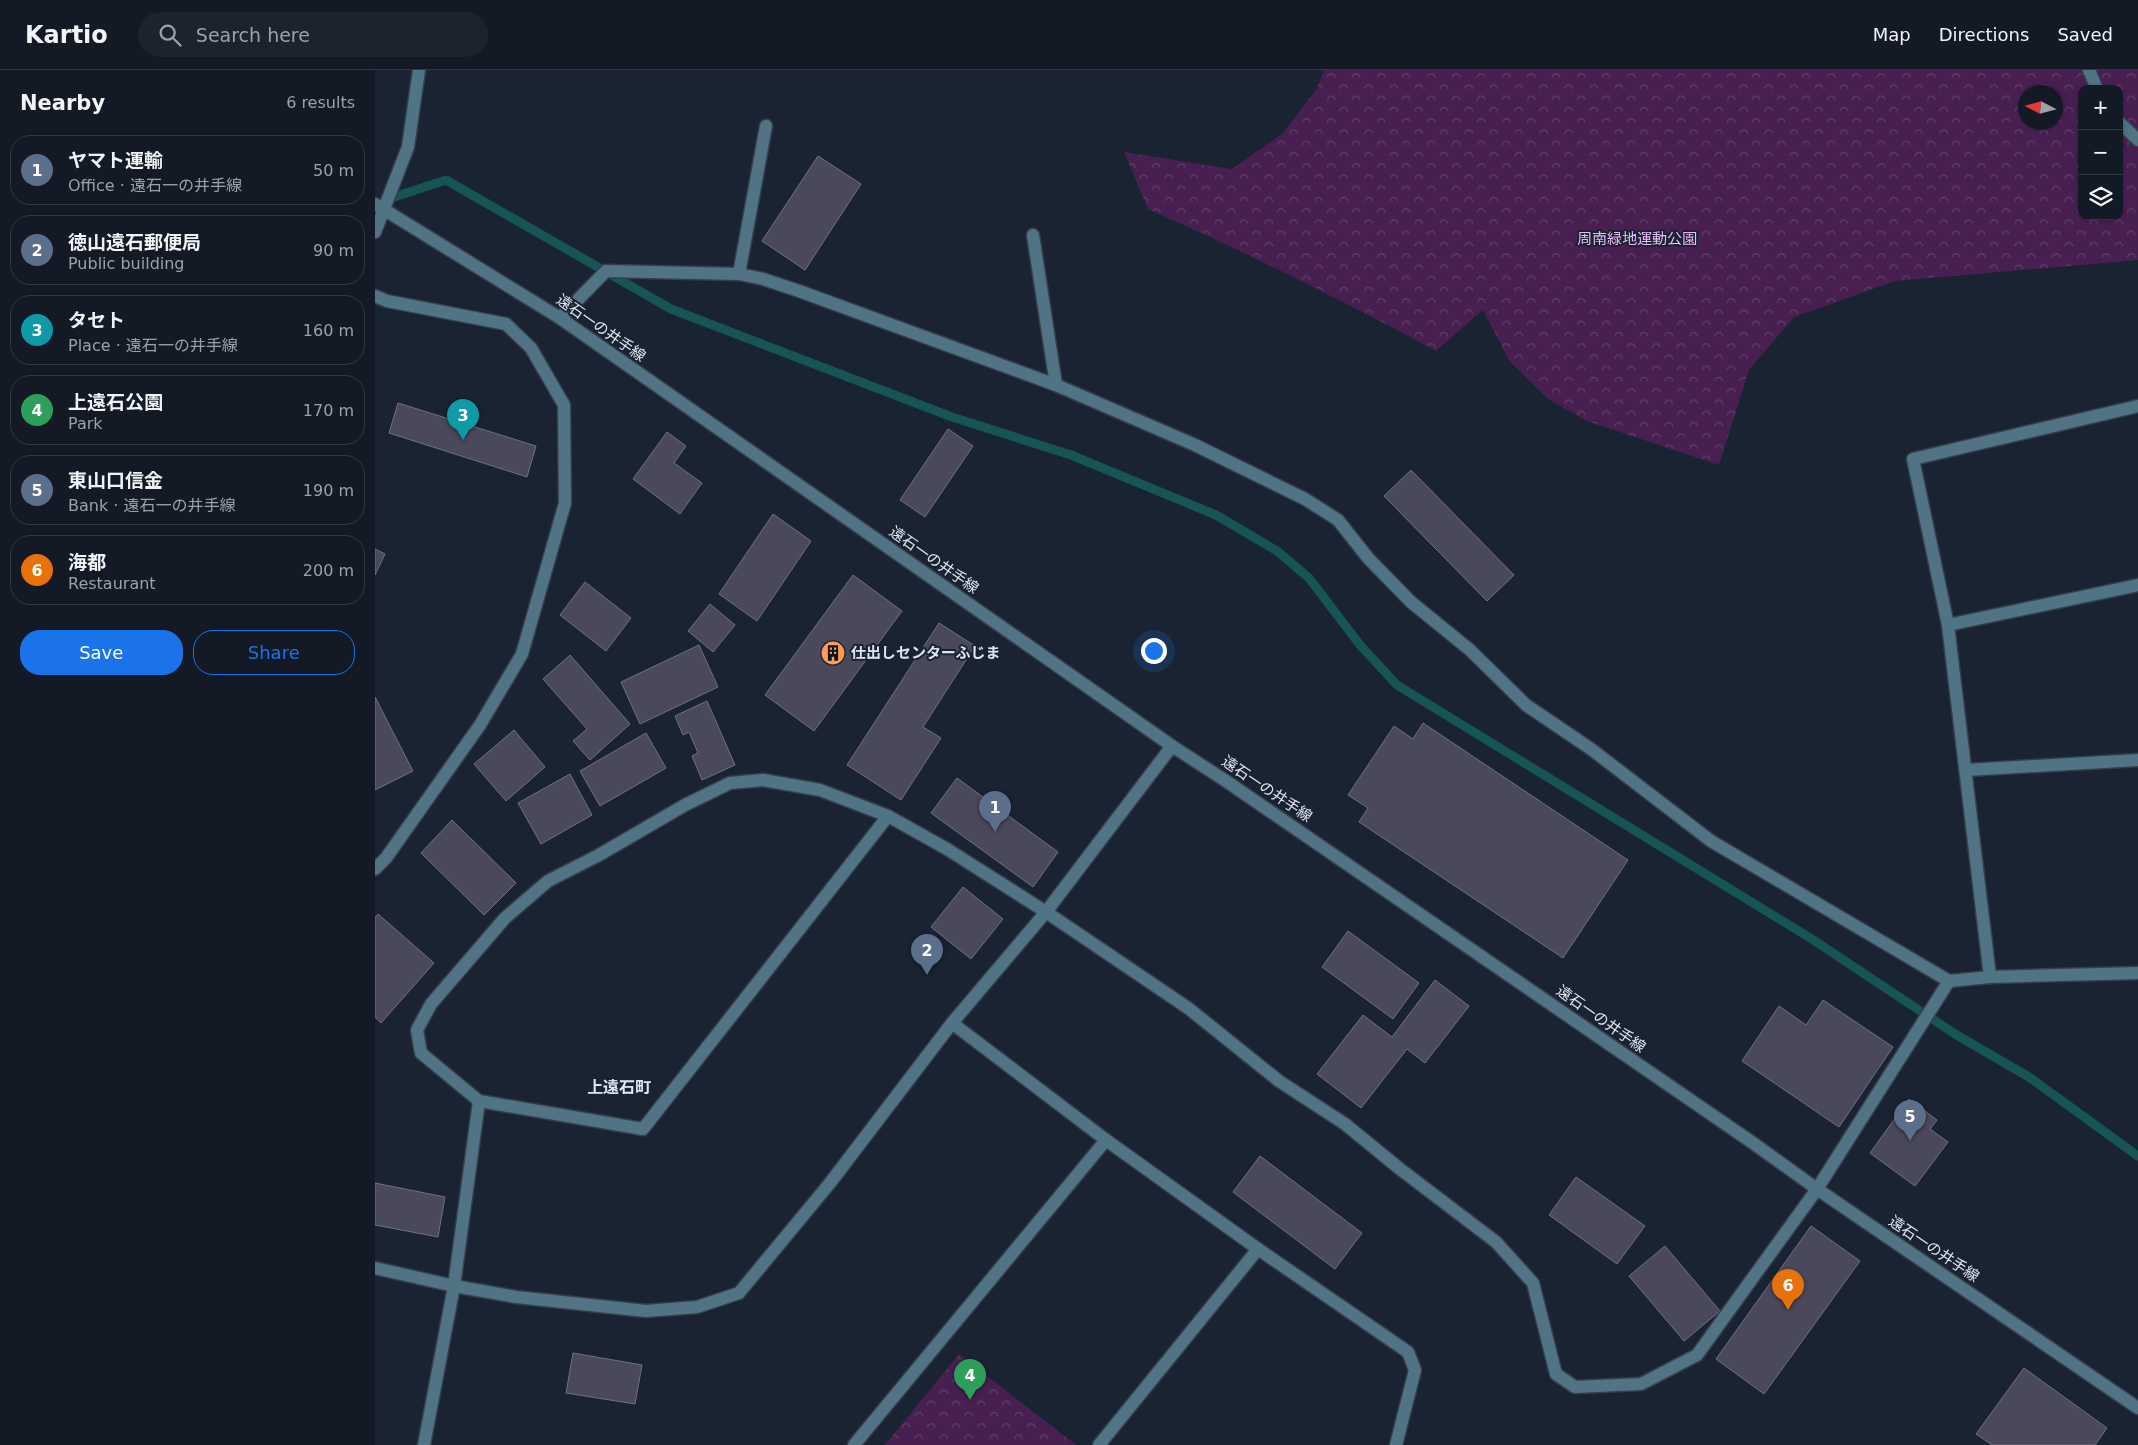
<!DOCTYPE html>
<meta charset="utf-8">
<style>
body{margin:0;font-family:"DejaVu Sans","Noto Sans JP",sans-serif;background:#1c232d;color:#f1f3f6}
.controls{position:absolute;right:15px;top:15px;display:grid;overflow:hidden;border-radius:10px;box-shadow:0 1px 4px #0004}
.controls button{width:45px;height:45px;display:grid;place-items:center;padding:0;border:0;border-bottom:1px solid #323842;background:#131a25;color:#f1f3f6;font:25px sans-serif}
.compass{position:absolute;left:1643px;top:15px;width:45px;height:45px;border-radius:50%;background:#131a25;box-shadow:0 1px 4px #0004;rotate:276deg}
.you{position:absolute;left:778px;top:580px;width:18px;height:18px;margin:-12px;border:4px solid #fff;border-radius:50%;background:#1a73e8;box-shadow:0 0 0 8px #1a73e833}
.badge{display:grid;place-items:center;width:32px;height:32px;border-radius:50%;background:#1a73e8;color:#fff;font-size:16px;font-weight:700}
.pin{position:absolute;translate:-50% -41px;filter:drop-shadow(0 1px 2px #0008)}
.pin::after{content:'';position:absolute;top:26px;width:18px;height:15px;background:inherit;clip-path:polygon(0 0,100% 0,50% 100%)}
.list{margin:0;padding:0;list-style:none}
h2{display:flex;justify-content:space-between;align-items:center;height:65px;margin:0;padding:0 20px;font-size:21px}
h2 small{font-size:16px;font-weight:400;color:#9da1a7}
.list li{display:grid;grid-template-columns:32px 1fr auto;gap:15px;align-items:center;box-sizing:border-box;height:70px;margin:0 10px 10px;padding:0 10px;border:1px solid #323842;border-radius:20px}
.list b{display:block;font-size:19px;white-space:nowrap}
.list p{margin:0;font-size:16px;white-space:nowrap;color:#9da1a7}
.list em{font-size:16px;font-style:normal;color:#9da1a7}
.actions{display:flex;gap:10px;padding:15px 20px}
.actions a{flex:1;padding:11px 0;border:1px solid #1a73e8;border-radius:20px;text-align:center;font-size:18px;color:#1a73e8}
.actions .main{background:#1a73e8;color:#fff}
.icon{flex:none;width:28px;height:28px;fill:none;stroke:currentColor;stroke-width:2;stroke-linecap:round;stroke-linejoin:round}
.map{position:relative;flex:none;width:1763px;height:1375px;overflow:hidden}
header{display:flex;align-items:center;gap:30px;box-sizing:border-box;height:70px;padding:0 25px;background:#131a25;border-bottom:1px solid #323842}
header strong{font-size:24px}
nav{display:flex;gap:28px;margin-inline-start:auto;font-size:18px}
.search{width:350px;height:45px;background:#1c232d;display:flex;align-items:center;gap:12px;box-sizing:border-box;padding:0 18px;border-radius:28px;color:#9da1a7;font-size:19px}
main{display:flex}
aside{flex:1;background:#131a25}
.map>svg:first-child{display:block}
.park{fill:url(#park-crowns);fill-rule:evenodd}
.lines{fill:none;stroke-linecap:round;stroke-linejoin:round}
.stream{stroke:#165554;stroke-width:9}
.building{fill:#4a485b;stroke:#717083}
.minor-casing{stroke:#353e4c;stroke-width:15}
.minor{stroke:#507483;stroke-width:12}
.labels{text-anchor:middle;stroke-width:4;stroke-linejoin:round;paint-order:stroke}
.park-label{font-size:15px;fill:#efb9fc;stroke:#192331}
.street-label{font-size:15px;fill:#dfe5ef;stroke:#192331}
.poi-label{font-size:15px;font-weight:bold;fill:#dfe5ef;stroke:#192331;text-anchor:start}
.neighbourhood-label{font-size:16px;font-weight:bold;fill:#dfe5ef;stroke:#192331}
</style>
<header>
<strong>Kartio</strong>
<div class="search"><svg class="icon" aria-label="search" viewBox="0 0 24 24"><circle cx="10" cy="10" r="6"/><path d="M15 15l6 6"/></svg>Search here</div>
<nav><a>Map</a><a>Directions</a><a>Saved</a></nav>
</header>
<main>
<aside>
<h2>Nearby<small>6 results</small></h2>
<ul class="list">
<li><span class="badge" style="background:#5c6f8a">1</span><div><b>ヤマト運輸</b><p>Office · 遠石一の井手線</p></div><em>50 m</em></li>
<li><span class="badge" style="background:#5c6f8a">2</span><div><b>徳山遠石郵便局</b><p>Public building</p></div><em>90 m</em></li>
<li><span class="badge" style="background:#0f9aa8">3</span><div><b>タセト</b><p>Place · 遠石一の井手線</p></div><em>160 m</em></li>
<li><span class="badge" style="background:#2e9e5b">4</span><div><b>上遠石公園</b><p>Park</p></div><em>170 m</em></li>
<li><span class="badge" style="background:#5c6f8a">5</span><div><b>東山口信金</b><p>Bank · 遠石一の井手線</p></div><em>190 m</em></li>
<li><span class="badge" style="background:#e8710a">6</span><div><b>海都</b><p>Restaurant</p></div><em>200 m</em></li>
</ul>
<div class="actions"><a class="main">Save</a><a>Share</a></div>
</aside>
<div class="map">
<svg width="1763" height="1375" viewBox="0 0 1763 1375">
<defs>
<pattern id="park-crowns" width="20" height="18" patternUnits="userSpaceOnUse" patternTransform="scale(1.25)"><rect width="20" height="18" fill="#481f51"/><path d="M2 6a3 3 0 1 1 6 0M12 15a3 3 0 1 1 6 0" fill="none" stroke="#623f6a"/></pattern>
</defs>
<rect width="100%" height="100%" fill="#192331"/>
<g class="park">
<path d="M 949,0 L 1763,0 L 1763,190 L 1520,211 L 1419,247 L 1374,300 L 1344,395 L 1212,351 L 1173,329 L 1135,292 L 1108,240 L 1061,281 C 966,230 871,182 773,139 L 749,82 L 857,99 L 907,64 L 942,19 ZM 1707,19 L 1744,19 L 1744,146 L 1707,146 ZM 1650,22 L 1680,22 L 1680,52 L 1650,52 Z"/>
<polygon points="584,1284 701,1375 510,1375"/>
</g>
<g class="lines">
<polyline class="stream" points="10,130 71,110 296,239 577,347 696,385 841,445 902,481 934,508 985,575 1022,615 1437,869 1580,964 1654,1007 1763,1086"/>
</g>
<g class="building">
<polygon points="443,86 486,114 430,200 387,171"/>
<polygon points="23,333 161,376 152,407 14,363"/>
<polygon points="573,359 598,376 550,447 525,430"/>
<polygon points="292,362 311,376 299,393 327,413 305,444 258,409"/>
<polygon points="1036,400 1139,505 1112,531 1009,426"/>
<polygon points="398,444 436,471 382,551 344,524"/>
<polygon points="0,479 10,484 0,505"/>
<polygon points="478,505 527,541 439,661 390,625"/>
<polygon points="210,512 256,548 231,581 185,545"/>
<polygon points="335,534 360,555 338,582 313,561"/>
<polygon points="564,553 600,576 548,657 566,668 526,730 472,695"/>
<polygon points="324,575 343,617 265,654 246,612"/>
<polygon points="195,585 255,654 215,690 198,671 212,659 168,609"/>
<polygon points="0,627 38,701 0,720"/>
<polygon points="332,631 360,695 327,710 317,686 323,683 314,662 308,665 300,646"/>
<polygon points="1048,653 1253,790 1188,888 984,752 993,738 973,725 1019,656 1038,669"/>
<polygon points="139,660 170,697 131,731 99,694"/>
<polygon points="271,663 291,698 225,736 205,701"/>
<polygon points="195,704 217,745 166,774 143,733"/>
<polygon points="582,708 683,782 658,817 556,743"/>
<polygon points="77,750 141,813 109,845 46,783"/>
<polygon points="588,817 628,849 596,889 556,857"/>
<polygon points="3,844 59,893 6,953 0,947 0,848"/>
<polygon points="973,861 1044,913 1018,949 947,897"/>
<polygon points="1060,910 1094,936 1050,993 1032,979 986,1038 942,1004 988,945 1017,967"/>
<polygon points="1448,930 1518,977 1464,1057 1367,991 1404,936 1431,955"/>
<polygon points="1534,1029 1562,1050 1555,1059 1573,1072 1540,1116 1495,1083"/>
<polygon points="885,1086 987,1163 960,1199 858,1122"/>
<polygon points="1201,1107 1270,1156 1242,1194 1174,1145"/>
<polygon points="0,1113 70,1127 63,1167 0,1155"/>
<polygon points="1436,1156 1485,1191 1389,1324 1341,1289"/>
<polygon points="1290,1176 1345,1241 1309,1271 1254,1206"/>
<polygon points="198,1283 267,1295 260,1334 191,1323"/>
<polygon points="1649,1298 1732,1358 1720,1375 1617,1375 1601,1364"/>
</g>
<g class="lines">
<defs>
<g id="minor">
<polyline points="1714,0 1722,19"/>
<polyline points="1744,52 1763,70"/>
<polyline points="0,134 185,248 797,676 851,711 1378,1073 1442,1119 1763,1338"/>
<polyline points="0,162 33,77 44,0"/>
<polyline points="658,165 681,315"/>
<polyline points="364,204 391,56"/>
<polyline points="0,226 12,231 131,254 156,278 189,335 190,433 147,584 105,655 11,788 0,799"/>
<polyline points="185,248 231,201 364,204 388,209 424,221 681,315 820,375 930,429 963,450 993,488 1036,532 1095,580 1151,635 1216,679 1336,771 1574,911 1615,907 1763,903"/>
<polyline points="1573,555 1763,515"/>
<polyline points="1591,700 1763,690"/>
<polyline points="513,746 268,1059 104,1031 46,983 42,960 56,934 130,848 173,811 224,785 310,735 355,713 388,710 445,720 513,746 572,779 671,842 813,938 904,1011 970,1054 1025,1099 1121,1172 1158,1213 1181,1304 1200,1317 1266,1314 1322,1285 1442,1119 1574,911"/>
<polyline points="1615,907 1573,555 1538,389 1763,336"/>
<polyline points="577,953 731,1070 883,1179 1033,1282 1040,1300 1021,1375"/>
<polyline points="0,1198 79,1216 141,1227 271,1241 322,1237 364,1223 455,1113 577,953 671,842 797,676"/>
<polyline points="49,1375 79,1216 104,1031"/>
<polyline points="479,1375 731,1070"/>
<polyline points="724,1375 883,1179"/>
</g>
</defs>
<use href="#minor" class="minor-casing"/>
<use href="#minor" class="minor"/>
</g>
<defs>
<symbol id="building-disc" viewBox="-11 -11 22 22"><circle r="9.5" fill="#fd9c56" stroke="#192331"/><path d="M-4-6H4V6H1V3H-1V6H-4ZM-2.5-4.3h1.7v1.8h-1.7ZM.8-4.3h1.7v1.8H.8ZM-2.5-1h1.7V.8h-1.7ZM.8-1h1.7V.8H.8Z" fill="#111"/></symbol>
</defs>
<g fill-rule="evenodd">
<use href="#building-disc" x="444" y="569" width="28" height="28"/>
</g>
<g class="labels">
<g class="park-label">
<text x="1262" y="174">周南緑地運動公園</text>
</g>
<g class="street-label">
<text transform="translate(226 258) rotate(35)" y="5">遠石一の井手線</text>
<text transform="translate(559 490) rotate(35)" y="5">遠石一の井手線</text>
<text transform="translate(892 719) rotate(34)" y="5">遠石一の井手線</text>
<text transform="translate(1226 949) rotate(35)" y="5">遠石一の井手線</text>
<text transform="translate(1559 1179) rotate(34)" y="5">遠石一の井手線</text>
</g>
<g class="poi-label">
<text x="476" y="588">仕出しセンターふじま</text>
</g>
<g class="neighbourhood-label">
<text x="244" y="1023">上遠石町</text>
</g>
</g>
</svg>
<div class="controls">
<button>+</button>
<button>−</button>
<button><svg class="icon" aria-label="layers" viewBox="0 0 24 24"><path d="M12 4l9 5-9 5-9-5zM3 14l9 5 9-5"/></svg></button>
</div>
<svg class="compass" viewBox="-18 -18 36 36"><path d="M0-13l5 13h-10z" fill="#e53935"/><path d="M0 13l5-13h-10z" fill="#9da1a7"/></svg>
<div class="you"></div>
<div class="pin badge" style="left:620px;top:762px;background:#5c6f8a">1</div>
<div class="pin badge" style="left:552px;top:905px;background:#5c6f8a">2</div>
<div class="pin badge" style="left:88px;top:370px;background:#0f9aa8">3</div>
<div class="pin badge" style="left:595px;top:1330px;background:#2e9e5b">4</div>
<div class="pin badge" style="left:1535px;top:1071px;background:#5c6f8a">5</div>
<div class="pin badge" style="left:1413px;top:1240px;background:#e8710a">6</div>
</div>
</main>
